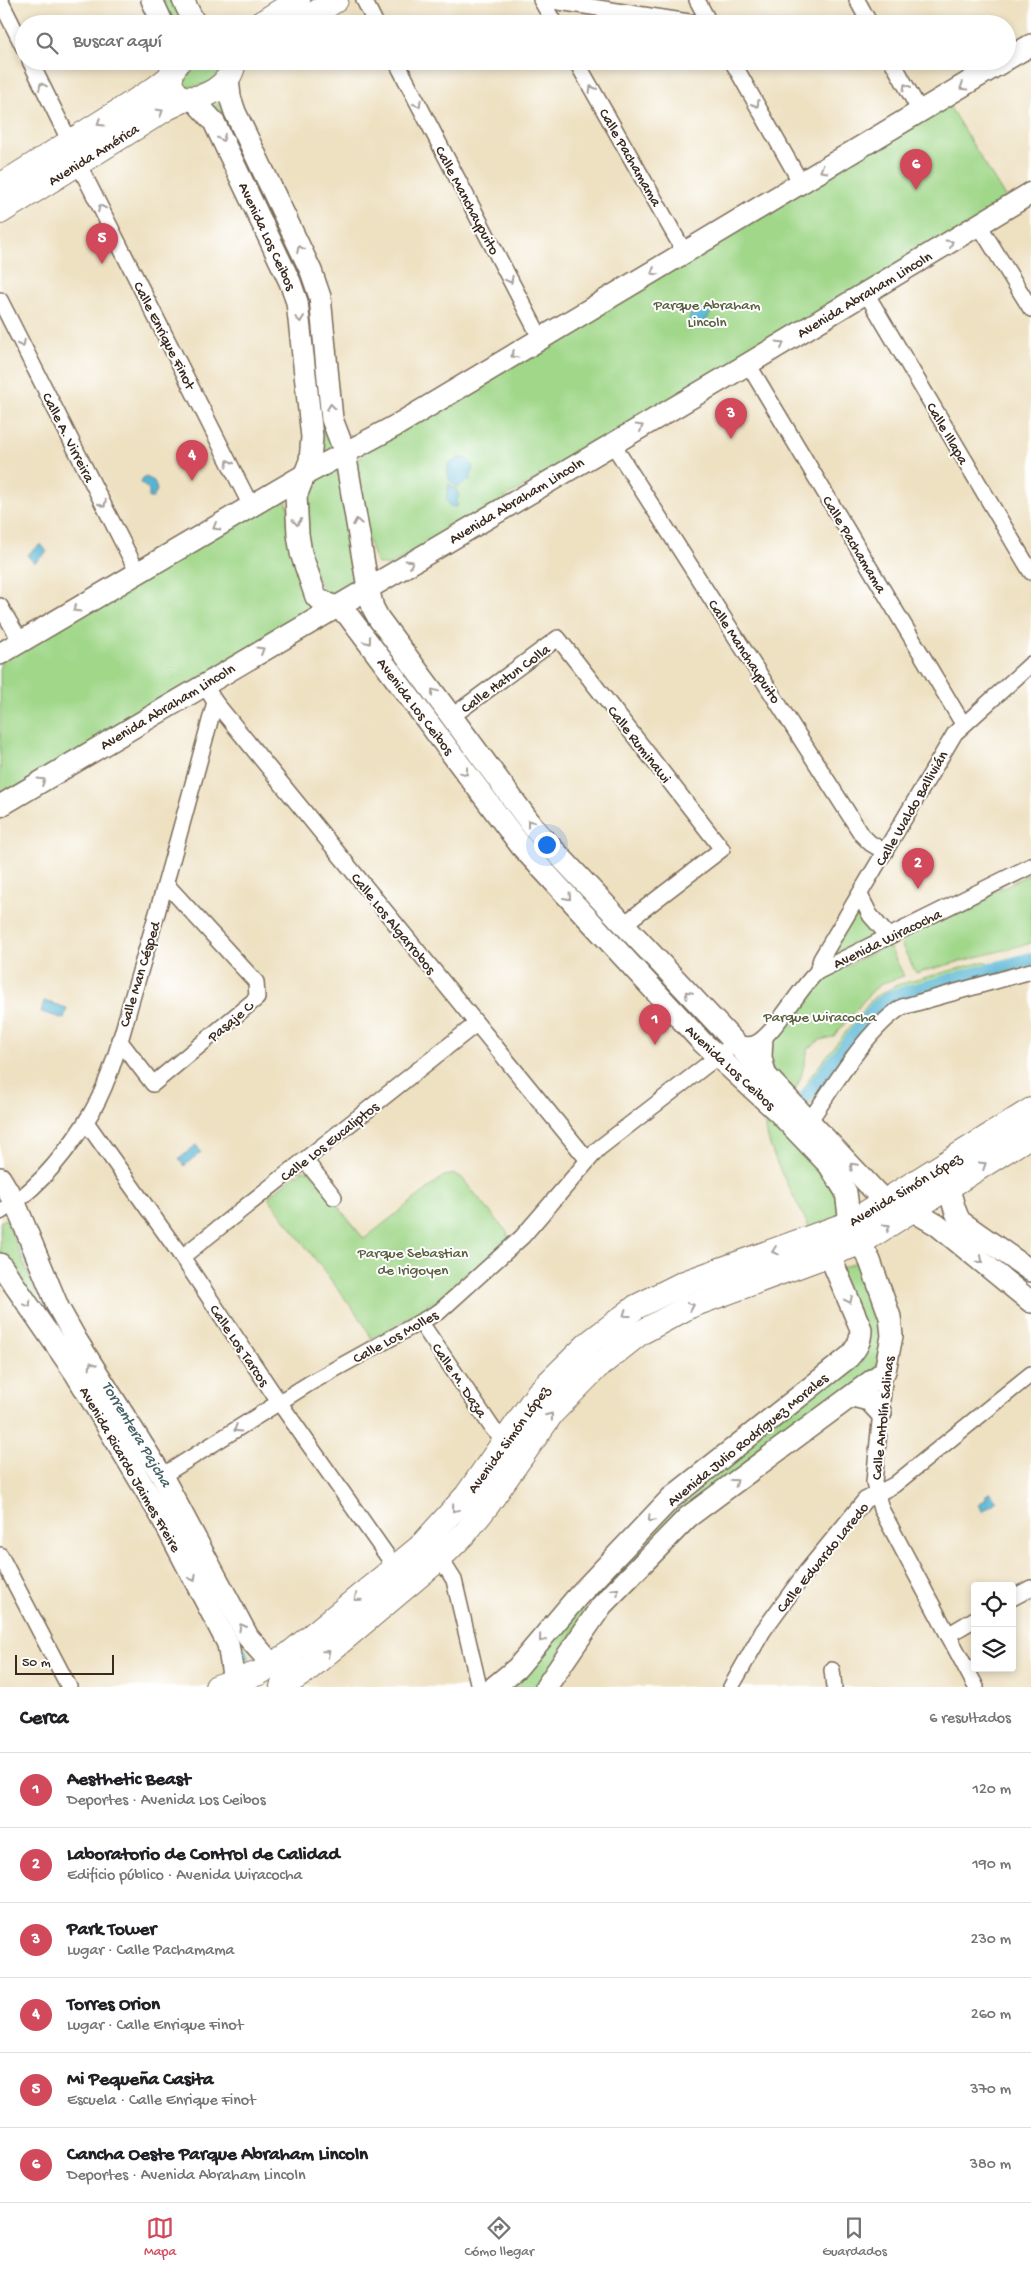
<!DOCTYPE html>
<html lang="es">
<meta charset="utf-8">
<style>
body{margin:0;font-family:"Gochi Hand",sans-serif;background:#f6f6f6;color:#202124}
.controls{position:absolute;right:15px;bottom:15px;display:grid;overflow:hidden;border-radius:5px;box-shadow:0 2px 8px #0003}
.controls button{width:45px;height:45px;display:grid;place-items:center;padding:0;border:0;border-bottom:1px solid #e0e0e0;background:#fff;color:#202124;font:25px sans-serif}
.scale{position:absolute;left:15px;bottom:12px;width:99px;box-sizing:border-box;padding-left:5px;border:2px solid #3b2a1e;border-top:0;font-size:14px;line-height:18px;white-space:nowrap;color:#3b2a1e;-webkit-text-stroke:4px #fff;paint-order:stroke}
.you{position:absolute;left:546px;top:844px;width:18px;height:18px;margin:-12px;border:4px solid #fff;border-radius:50%;background:#1a73e8;box-shadow:0 0 0 8px #1a73e833}
.badge{display:grid;place-items:center;width:32px;height:32px;border-radius:50%;background:#d1495b;color:#fff;font-size:16px;font-weight:700}
.pin{position:absolute;translate:-50% -41px;filter:drop-shadow(0 1px 2px #0008)}
.pin::after{content:'';position:absolute;top:26px;width:18px;height:15px;background:inherit;clip-path:polygon(0 0,100% 0,50% 100%)}
.list{margin:0;padding:0;list-style:none}
h2{display:flex;justify-content:space-between;align-items:center;height:65px;margin:0;padding:0 20px;font-size:21px}
h2 small{font-size:16px;font-weight:400;color:#757577}
.list li{display:grid;grid-template-columns:32px 1fr auto;gap:15px;align-items:center;box-sizing:border-box;height:75px;padding:0 20px;border-top:1px solid #e0e0e0}
.list b{display:block;font-size:19px;white-space:nowrap}
.list p{margin:0;font-size:16px;white-space:nowrap;color:#757577}
.list em{font-size:16px;font-style:normal;color:#757577}
.icon{flex:none;width:28px;height:28px;fill:none;stroke:currentColor;stroke-width:2;stroke-linecap:round;stroke-linejoin:round}
.map{position:relative;flex:none;width:1031px;height:1687px;overflow:hidden}
.search{position:absolute;background:#fff;box-shadow:0 2px 8px #0003;left:15px;right:15px;top:15px;height:55px;display:flex;align-items:center;gap:12px;box-sizing:border-box;padding:0 18px;border-radius:28px;color:#757577;font-size:19px}
.sheet{height:515px;background:#fff}
nav{display:flex;justify-content:space-around;align-items:center;box-sizing:border-box;height:70px;border-top:1px solid #e0e0e0;background:#fff;font-size:14px;color:#757577}
nav a{display:grid;justify-items:center;gap:2px}
nav .on{color:#d1495b}
.map>svg:first-child{display:block}
.green{fill:#a0d789;stroke:#6e8054}
.water{fill:#56b5d4;stroke:#487079}
.lines{fill:none;stroke-linecap:round;stroke-linejoin:round}
.stream{stroke:#56b5d4;stroke-width:4}
.canal{stroke:#56b5d4;stroke-width:14}
.street-casing{stroke:#7a6a57;stroke-width:18}
.secondary-casing{stroke:#7a6a57;stroke-width:24}
.primary-casing{stroke:#7a6a57;stroke-width:26}
.street{stroke:#fff;stroke-width:15}
.secondary{stroke:#fff;stroke-width:21}
.primary{stroke:#fff;stroke-width:24}
.oneway{stroke:#a79f9a}
.labels{text-anchor:middle;stroke-width:4;stroke-linejoin:round;paint-order:stroke}
.street-label{font-size:15px;fill:#3b2a1e;stroke:#fff}
.park-label{font-size:15px;fill:#595e3e;stroke:#fff}
.water-label{font-size:16px;font-style:italic;fill:#466267;stroke:#fff}
</style>
<div class="map">
<svg width="1031" height="1687" viewBox="0 0 1031 1687">
<rect width="100%" height="100%" fill="#fff"/>
<filter id="ink" filterUnits="userSpaceOnUse"><feTurbulence type="fractalNoise" baseFrequency=".02" numOctaves="2"/><feDisplacementMap in="SourceGraphic" scale="10" xChannelSelector="R" yChannelSelector="G"/><feConvolveMatrix kernelMatrix="1 2 1 2 8 2 1 2 1" color-interpolation-filters="sRGB"/></filter>
<filter id="wash" filterUnits="userSpaceOnUse"><feTurbulence type="fractalNoise" baseFrequency=".0096" numOctaves="4" result="noise"/><feDisplacementMap in="SourceGraphic" scale="20" xChannelSelector="R" yChannelSelector="G"/><feGaussianBlur stdDeviation="1.12" result="paint"/><feColorMatrix in="noise" values="0 0 0 0 0 0 0 0 0 0 0 0 0 0 0 0 0 1.4 0 .05"/><feComposite in="paint" operator="in"/></filter>
<g filter="url(#wash)">
<rect width="100%" height="100%" fill="#eee1c2"/>
<g class="green">
<polygon points="158,0 175,0 187,24 169,24"/>
<polygon points="192,61 225,61 214,82 182,89 179,74"/>
<polygon points="222,102 307,276 334,446 319,453 306,310 212,107"/>
<polygon points="948,104 1008,202 389,566 376,563 365,530 358,463 362,454"/>
<path d="M 337,467 L 358,576 L 351,584 L 326,595 C 305,563 306,523 307,486 Z"/>
<polygon points="283,497 286,499 309,606 306,614 0,799 0,661"/>
<polygon points="1031,873 1031,943 916,973 902,946 903,939"/>
<polygon points="857,910 862,911 879,936 833,957 831,954"/>
<polygon points="886,946 890,948 904,976 883,983 873,990 833,1037 820,1040 808,1049 801,1077 793,1095 772,1071 769,1042 805,997 829,975"/>
<polygon points="986,961 987,964 886,995 877,1002 801,1100 799,1097 810,1077 873,998 897,985"/>
<polygon points="990,973 991,977 903,1003 811,1105 807,1104 881,1009 890,1002"/>
<path d="M 764,1107 L 833,1181 L 840,1213 L 836,1217 L 810,1230 C 794,1192 762,1150 764,1107 Z"/>
<polygon points="302,1170 310,1171 364,1239 444,1176 455,1174 461,1177 507,1232 509,1239 440,1299 372,1339 362,1321 268,1197"/>
<polygon points="6,1219 39,1300 58,1336 0,1253 0,1222"/>
<polygon points="860,1260 877,1301 884,1336 877,1367 592,1603 587,1600 675,1500 862,1350 840,1269"/>
<polygon points="580,1607 587,1611 541,1687 505,1687"/>
</g>
<g class="water">
<polygon points="709,308 712,312 700,328 691,326 688,322 692,311"/>
<path d="M 461,458 L 467,459 L 473,467 L 470,480 L 457,487 C 448,480 446,474 449,463 Z"/>
<polygon points="146,477 154,481 157,490 153,498 149,498 149,490 141,483 142,479"/>
<polygon points="449,484 456,489 459,497 456,501 458,506 455,507 450,506 446,500"/>
<polygon points="41,544 47,552 34,563 27,555"/>
<polygon points="44,1001 67,1008 64,1019 41,1012"/>
<polygon points="196,1145 201,1152 184,1166 179,1159"/>
<polygon points="990,1492 997,1501 983,1512 978,1505 986,1499 985,1496"/>
</g>
<g class="lines">
<g class="stream">
<polyline points="10,1220 47,1307"/>
<polyline points="238,1640 248,1658"/>
</g>
<polyline class="canal" points="807,1095 876,1008 891,997 1031,959"/>
</g>
</g>
<g filter="url(#ink)">
<g class="lines">
<defs>
<g id="street">
<polyline points="0,0 24,48"/>
<polyline points="364,0 376,24"/>
<polyline points="541,0 555,24"/>
<polyline points="546,0 702,24"/>
<polyline points="697,0 710,24"/>
<polyline points="857,0 870,24"/>
<polyline points="30,61 70,142"/>
<polyline points="396,61 541,339"/>
<polyline points="576,61 685,253"/>
<polyline points="732,61 801,183"/>
<polyline points="892,61 921,113"/>
<polyline points="78,163 251,506"/>
<polyline points="979,225 1031,309"/>
<polyline points="866,293 1031,572"/>
<polyline points="0,300 138,573"/>
<polyline points="748,364 963,724"/>
<polyline points="612,443 862,835 870,843 885,852"/>
<polyline points="0,606 21,642"/>
<polyline points="204,684 215,702 587,1159"/>
<polyline points="451,717 558,638 722,849 623,925"/>
<polyline points="860,895 870,915 889,937"/>
<polyline points="817,972 821,959 955,733 1031,664"/>
<polyline points="765,1037 764,1057 769,1077"/>
<polyline points="119,1040 153,1084 257,998 256,982 166,884"/>
<path d="M 810,1120 C 834,1086 867,1029 902,1007 L 1031,971"/>
<polyline points="86,1122 182,1257 279,1402 395,1567"/>
<polyline points="305,1160 334,1197"/>
<path d="M 0,1212 C 35,1192 63,1157 85,1123 C 112,1083 122,1031 136,985 C 164,891 190,796 215,702"/>
<polyline points="182,1257 476,1024"/>
<polyline points="421,1323 493,1429 509,1446"/>
<polyline points="885,1371 874,1482 881,1509 976,1687"/>
<path d="M 162,1476 L 310,1383 L 440,1311 L 522,1237 L 598,1149 L 735,1043 C 741,1044 747,1046 754,1044 C 773,1037 799,988 817,972 L 1031,866"/>
<polyline points="0,1555 69,1687"/>
<polyline points="440,1558 454,1580 479,1687"/>
<polyline points="1012,1598 1031,1588"/>
<polyline points="948,1635 975,1619"/>
<polyline points="832,1670 834,1687"/>
<polyline points="731,1687 763,1631 806,1572 865,1500 894,1485 1031,1374"/>
</g>
<g id="secondary">
<polyline points="152,0 163,24"/>
<polyline points="183,0 195,24"/>
<polyline points="1007,59 1031,45"/>
<polyline points="228,78 230,97 235,112 311,271 320,297 332,419 345,453 368,588 373,608 379,619 537,832 885,1202"/>
<polyline points="193,99 214,122 290,282 297,302 312,437 310,461 296,496 298,534 301,553 316,597 347,614 521,846 702,1042 779,1113 829,1165 846,1192 850,1223 870,1261 890,1317 892,1336 885,1371 688,1517 602,1605 546,1687"/>
<polyline points="0,654 304,475 397,425 1004,61"/>
<polyline points="0,806 748,364 1031,193"/>
<path d="M 942,1173 C 952,1189 951,1206 960,1221 L 1031,1271"/>
<polyline points="0,1178 15,1203 58,1307 77,1341 162,1476 248,1637 283,1677"/>
<polyline points="913,1211 937,1225 1031,1302"/>
<polyline points="0,1264 76,1374 160,1514 228,1644 235,1687"/>
<polyline points="853,1396 869,1400 881,1413"/>
<path d="M 494,1687 L 517,1668 L 578,1596 L 671,1498 L 849,1357 C 857,1348 861,1341 861,1329 L 823,1240"/>
</g>
<g id="primary">
<polyline points="260,24 298,0"/>
<polyline points="298,24 336,0"/>
<path d="M 179,61 L 172,71 L 170,85 L 179,97 C 202,103 232,86 234,61"/>
<polyline points="0,186 156,88 170,77"/>
<polyline points="0,212 167,108 186,99"/>
<polyline points="217,1687 259,1673 288,1655 420,1547 467,1495 539,1392 589,1343 636,1307 684,1283 850,1223 1031,1110"/>
<polyline points="282,1687 307,1670 440,1558 466,1532 486,1507 552,1413 597,1367 640,1333 690,1306 860,1243 1031,1135"/>
</g>
</defs>
<use href="#street" class="street-casing"/>
<use href="#secondary" class="secondary-casing"/>
<use href="#primary" class="primary-casing"/>
<use href="#street" class="street"/>
<use href="#secondary" class="secondary"/>
<use href="#primary" class="primary"/>
</g>
<defs><path id="oneway-chevron" d="M-2-3.5L2.5 0L-2 3.5" fill="none" stroke-width="1.6" stroke-linecap="round" stroke-linejoin="round" transform="scale(1.25)"/></defs>
<g class="oneway">
<use href="#oneway-chevron" transform="translate(42 86) rotate(-116)"/>
<use href="#oneway-chevron" transform="translate(906 87) rotate(-120)"/>
<use href="#oneway-chevron" transform="translate(963 87) rotate(148)"/>
<use href="#oneway-chevron" transform="translate(592 89) rotate(-120)"/>
<use href="#oneway-chevron" transform="translate(418 104) rotate(62)"/>
<use href="#oneway-chevron" transform="translate(756 104) rotate(60)"/>
<use href="#oneway-chevron" transform="translate(160 112) rotate(-31)"/>
<use href="#oneway-chevron" transform="translate(100 123) rotate(148)"/>
<use href="#oneway-chevron" transform="translate(222 138) rotate(65)"/>
<use href="#oneway-chevron" transform="translate(823 170) rotate(149)"/>
<use href="#oneway-chevron" transform="translate(101 208) rotate(-117)"/>
<use href="#oneway-chevron" transform="translate(950 243) rotate(-31)"/>
<use href="#oneway-chevron" transform="translate(300 249) rotate(-116)"/>
<use href="#oneway-chevron" transform="translate(654 272) rotate(149)"/>
<use href="#oneway-chevron" transform="translate(510 280) rotate(62)"/>
<use href="#oneway-chevron" transform="translate(300 319) rotate(83)"/>
<use href="#oneway-chevron" transform="translate(22 344) rotate(63)"/>
<use href="#oneway-chevron" transform="translate(781 344) rotate(-31)"/>
<use href="#oneway-chevron" transform="translate(514 355) rotate(149)"/>
<use href="#oneway-chevron" transform="translate(331 407) rotate(-96)"/>
<use href="#oneway-chevron" transform="translate(640 427) rotate(-30)"/>
<use href="#oneway-chevron" transform="translate(229 463) rotate(-117)"/>
<use href="#oneway-chevron" transform="translate(103 504) rotate(63)"/>
<use href="#oneway-chevron" transform="translate(297 522) rotate(85)"/>
<use href="#oneway-chevron" transform="translate(357 522) rotate(-100)"/>
<use href="#oneway-chevron" transform="translate(216 527) rotate(150)"/>
<use href="#oneway-chevron" transform="translate(410 563) rotate(-31)"/>
<use href="#oneway-chevron" transform="translate(76 609) rotate(150)"/>
<use href="#oneway-chevron" transform="translate(368 641) rotate(53)"/>
<use href="#oneway-chevron" transform="translate(261 650) rotate(-31)"/>
<use href="#oneway-chevron" transform="translate(434 692) rotate(-127)"/>
<use href="#oneway-chevron" transform="translate(465 772) rotate(53)"/>
<use href="#oneway-chevron" transform="translate(42 781) rotate(-31)"/>
<use href="#oneway-chevron" transform="translate(530 823) rotate(-127)"/>
<use href="#oneway-chevron" transform="translate(568 897) rotate(48)"/>
<use href="#oneway-chevron" transform="translate(688 994) rotate(-133)"/>
<use href="#oneway-chevron" transform="translate(983 1165) rotate(-32)"/>
<use href="#oneway-chevron" transform="translate(853 1166) rotate(-133)"/>
<use href="#oneway-chevron" transform="translate(887 1227) rotate(-32)"/>
<use href="#oneway-chevron" transform="translate(775 1251) rotate(161)"/>
<use href="#oneway-chevron" transform="translate(980 1260) rotate(39)"/>
<use href="#oneway-chevron" transform="translate(849 1300) rotate(65)"/>
<use href="#oneway-chevron" transform="translate(28 1304) rotate(56)"/>
<use href="#oneway-chevron" transform="translate(691 1306) rotate(-24)"/>
<use href="#oneway-chevron" transform="translate(626 1314) rotate(144)"/>
<use href="#oneway-chevron" transform="translate(92 1365) rotate(-122)"/>
<use href="#oneway-chevron" transform="translate(550 1416) rotate(-52)"/>
<use href="#oneway-chevron" transform="translate(237 1429) rotate(148)"/>
<use href="#oneway-chevron" transform="translate(735 1482) rotate(-36)"/>
<use href="#oneway-chevron" transform="translate(455 1509) rotate(130)"/>
<use href="#oneway-chevron" transform="translate(651 1519) rotate(133)"/>
<use href="#oneway-chevron" transform="translate(193 1578) rotate(62)"/>
<use href="#oneway-chevron" transform="translate(616 1591) rotate(-47)"/>
<use href="#oneway-chevron" transform="translate(357 1598) rotate(141)"/>
<use href="#oneway-chevron" transform="translate(242 1627) rotate(-120)"/>
<use href="#oneway-chevron" transform="translate(542 1639) rotate(130)"/>
<use href="#oneway-chevron" transform="translate(327 1653) rotate(-40)"/>
</g>
</g>
<g class="labels">
<g class="street-label">
<text transform="translate(93 154) rotate(-32)" y="5">Avenida América</text>
<text transform="translate(631 157) rotate(60)" y="5">Calle Pachamama</text>
<text transform="translate(468 200) rotate(62)" y="5">Calle Manchaypuito</text>
<text transform="translate(268 236) rotate(65)" y="5">Avenida Los Ceibos</text>
<text transform="translate(864 294) rotate(-31)" y="5">Avenida Abraham Lincoln</text>
<text transform="translate(165 335) rotate(63)" y="5">Calle Enrique Finot</text>
<text transform="translate(948 433) rotate(60)" y="5">Calle Illapa</text>
<text transform="translate(69 437) rotate(63)" y="5">Calle A. Virreira</text>
<text transform="translate(516 500) rotate(-31)" y="5">Avenida Abraham Lincoln</text>
<text transform="translate(855 544) rotate(59)" y="5">Calle Pachamama</text>
<text transform="translate(745 651) rotate(57)" y="5">Calle Manchaypuito</text>
<text transform="translate(505 678) rotate(-36)" y="5">Calle Hatun Colla</text>
<text transform="translate(167 706) rotate(-31)" y="5">Avenida Abraham Lincoln</text>
<text transform="translate(416 706) rotate(53)" y="5">Avenida Los Ceibos</text>
<text transform="translate(640 744) rotate(52)" y="5">Calle Ruminawi</text>
<text transform="translate(911 808) rotate(-60)" y="5">Calle Waldo Ballivián</text>
<text transform="translate(394 923) rotate(51)" y="5">Calle Los Algarrobos</text>
<text transform="translate(887 938) rotate(-26)" y="5">Avenida Wiracocha</text>
<text transform="translate(139 974) rotate(-73)" y="5">Calle Man Césped</text>
<text transform="translate(230 1021) rotate(-40)" y="5">Pasaje C</text>
<text transform="translate(731 1067) rotate(43)" y="5">Avenida Los Ceibos</text>
<text transform="translate(329 1141) rotate(-38)" y="5">Calle Los Eucaliptos</text>
<text transform="translate(905 1189) rotate(-31)" y="5">Avenida Simón López</text>
<text transform="translate(395 1336) rotate(-29)" y="5">Calle Los Molles</text>
<text transform="translate(240 1345) rotate(56)" y="5">Calle Los Tarcos</text>
<text transform="translate(460 1380) rotate(56)" y="5">Calle M. Daza</text>
<text transform="translate(882 1418) rotate(-84)" y="5">Calle Antolín Salinas</text>
<text transform="translate(508 1439) rotate(-54)" y="5">Avenida Simón López</text>
<text transform="translate(747 1439) rotate(-39)" y="5">Avenida Julio Rodríguez Morales</text>
<text transform="translate(131 1469) rotate(60)" y="5">Avenida Ricardo Jaimes Freire</text>
<text transform="translate(822 1557) rotate(-51)" y="5">Calle Eduardo Laredo</text>
</g>
<g class="park-label">
<text x="707" y="309">Parque Abraham<tspan x="707" dy="17">Lincoln</tspan></text>
<text x="820" y="1021">Parque Wiracocha</text>
<text x="413" y="1257">Parque Sebastian<tspan x="413" dy="17">de Irigoyen</tspan></text>
</g>
<g class="water-label">
<text transform="translate(138 1433) rotate(59)" y="6">Torrentera Pajcha</text>
</g>
</g>
</svg>
<div class="controls">
<button><svg class="icon" aria-label="locate" viewBox="0 0 24 24"><circle cx="12" cy="12" r="6"/><path d="M12 2v4M12 18v4M2 12h4M18 12h4"/></svg></button>
<button><svg class="icon" aria-label="layers" viewBox="0 0 24 24"><path d="M12 4l9 5-9 5-9-5zM3 14l9 5 9-5"/></svg></button>
</div>
<div class="scale">50 m</div>
<div class="you"></div>
<div class="pin badge" style="left:655px;top:1045px">1</div>
<div class="pin badge" style="left:918px;top:889px">2</div>
<div class="pin badge" style="left:731px;top:439px">3</div>
<div class="pin badge" style="left:192px;top:481px">4</div>
<div class="pin badge" style="left:102px;top:264px">5</div>
<div class="pin badge" style="left:916px;top:190px">6</div>
<div class="search"><svg class="icon" aria-label="search" viewBox="0 0 24 24"><circle cx="10" cy="10" r="6"/><path d="M15 15l6 6"/></svg>Buscar aquí</div>
</div>
<section class="sheet">
<h2>Cerca<small>6 resultados</small></h2>
<ul class="list">
<li><span class="badge">1</span><div><b>Aesthetic Beast</b><p>Deportes · Avenida Los Ceibos</p></div><em>120 m</em></li>
<li><span class="badge">2</span><div><b>Laboratorio de Control de Calidad</b><p>Edificio público · Avenida Wiracocha</p></div><em>190 m</em></li>
<li><span class="badge">3</span><div><b>Park Tower</b><p>Lugar · Calle Pachamama</p></div><em>230 m</em></li>
<li><span class="badge">4</span><div><b>Torres Orion</b><p>Lugar · Calle Enrique Finot</p></div><em>260 m</em></li>
<li><span class="badge">5</span><div><b>Mi Pequeña Casita</b><p>Escuela · Calle Enrique Finot</p></div><em>370 m</em></li>
<li><span class="badge">6</span><div><b>Cancha Oeste Parque Abraham Lincoln</b><p>Deportes · Avenida Abraham Lincoln</p></div><em>380 m</em></li>
</ul>
</section>
<nav>
<a class="on"><svg class="icon" aria-label="map" viewBox="0 0 24 24"><path d="M3 6l6-2 6 2 6-2v14l-6 2-6-2-6 2zM9 4v14M15 6v14"/></svg>Mapa</a>
<a><svg class="icon" aria-label="directions" viewBox="0 0 24 24"><path d="M12 3l9 9-9 9-9-9zM9 14v-3h6M13 9l2 2-2 2"/></svg>Cómo llegar</a>
<a><svg class="icon" aria-label="saved" viewBox="0 0 24 24"><path d="M7 4h10v16l-5-4-5 4z"/></svg>Guardados</a>
</nav>
